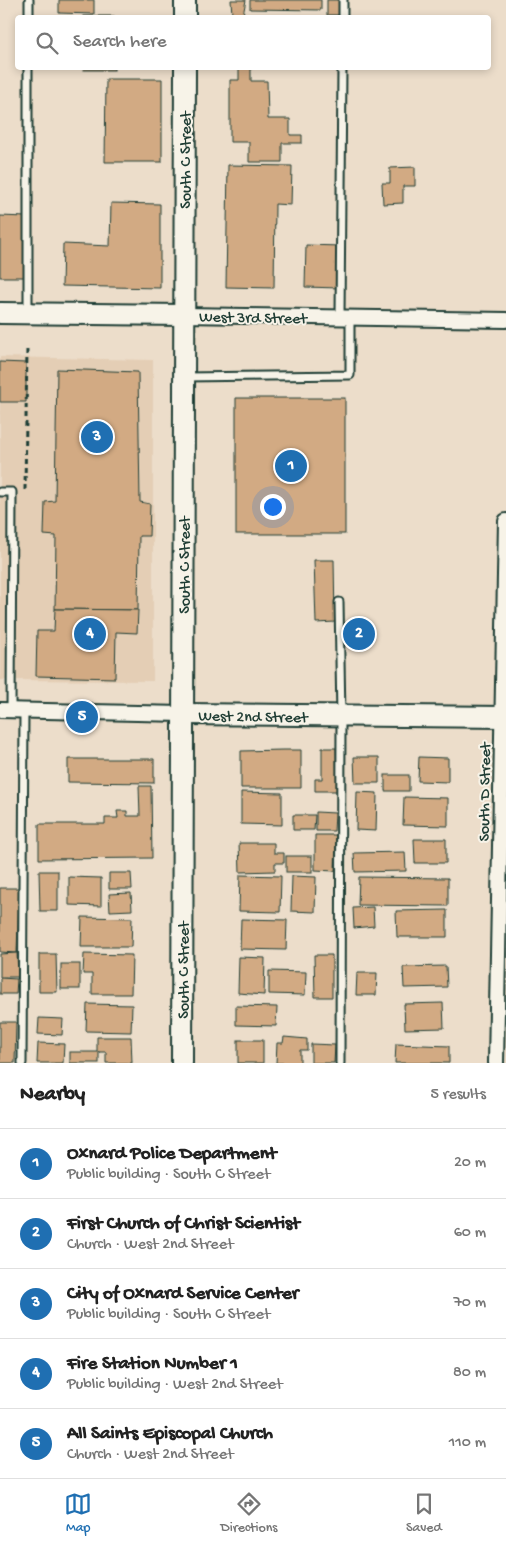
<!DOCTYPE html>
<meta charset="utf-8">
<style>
body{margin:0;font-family:"Gochi Hand",sans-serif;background:#f2f2f2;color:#222}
.you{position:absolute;left:272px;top:506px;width:18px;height:18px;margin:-12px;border:4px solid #fff;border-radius:50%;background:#1a73e8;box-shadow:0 0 0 8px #1a73e833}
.badge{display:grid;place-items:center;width:32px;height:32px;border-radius:50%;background:#1f6fb2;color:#fff;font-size:16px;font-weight:700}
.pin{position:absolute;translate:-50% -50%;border:2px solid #fff;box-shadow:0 1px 5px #0006}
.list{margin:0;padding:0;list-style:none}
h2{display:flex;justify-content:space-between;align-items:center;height:65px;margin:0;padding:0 20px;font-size:21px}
h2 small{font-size:16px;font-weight:400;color:#767676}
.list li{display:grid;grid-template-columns:32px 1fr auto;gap:15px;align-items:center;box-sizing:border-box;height:70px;padding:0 20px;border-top:1px solid #e0e0e0}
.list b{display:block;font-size:19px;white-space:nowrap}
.list p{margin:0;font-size:16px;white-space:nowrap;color:#767676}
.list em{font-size:16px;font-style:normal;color:#767676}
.icon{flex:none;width:28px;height:28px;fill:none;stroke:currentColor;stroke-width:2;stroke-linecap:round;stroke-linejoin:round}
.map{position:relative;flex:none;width:506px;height:1063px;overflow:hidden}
.search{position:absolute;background:#fff;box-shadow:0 2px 8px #0003;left:15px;right:15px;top:15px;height:55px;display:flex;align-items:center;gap:12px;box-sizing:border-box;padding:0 18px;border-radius:5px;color:#767676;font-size:19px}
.sheet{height:415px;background:#fff}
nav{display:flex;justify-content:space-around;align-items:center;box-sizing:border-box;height:70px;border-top:1px solid #e0e0e0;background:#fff;font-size:14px;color:#767676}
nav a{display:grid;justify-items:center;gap:2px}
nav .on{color:#1f6fb2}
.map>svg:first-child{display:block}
.built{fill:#e4ceb5}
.building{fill:#d2aa83;stroke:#1f3d34}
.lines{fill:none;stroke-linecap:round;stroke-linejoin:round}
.lane-casing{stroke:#1f3d34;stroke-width:11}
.street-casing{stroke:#1f3d34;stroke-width:18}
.secondary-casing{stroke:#1f3d34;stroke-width:24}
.path{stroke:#1f3d34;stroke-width:3;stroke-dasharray:5 4;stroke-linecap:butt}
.lane{stroke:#f7f3e8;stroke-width:7}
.street{stroke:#f7f3e8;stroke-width:14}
.secondary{stroke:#f7f3e8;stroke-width:20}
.labels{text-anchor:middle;stroke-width:4;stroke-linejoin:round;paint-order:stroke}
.street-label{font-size:16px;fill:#1f3d34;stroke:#f7f3e8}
</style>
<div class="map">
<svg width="506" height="1063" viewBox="0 0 506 1063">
<rect width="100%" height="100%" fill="#ecddca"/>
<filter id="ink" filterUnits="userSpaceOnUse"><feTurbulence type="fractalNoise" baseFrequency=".02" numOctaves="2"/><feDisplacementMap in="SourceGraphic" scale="10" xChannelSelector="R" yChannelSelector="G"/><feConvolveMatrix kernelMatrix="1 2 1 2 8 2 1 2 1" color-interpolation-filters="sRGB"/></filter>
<g filter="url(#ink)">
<polygon class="built" points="0,357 153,360 153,681 0,680"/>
<g class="building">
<polygon points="59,0 94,0 94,14 59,13"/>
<polygon points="231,0 246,0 243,15 232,15"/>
<polygon points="250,0 321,0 321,10 250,9"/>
<rect x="327" y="0" width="13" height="15"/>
<rect x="83" y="16" width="31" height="2"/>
<rect x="83" y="68" width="31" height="2"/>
<polygon points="239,68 251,68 251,81 267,81 268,119 290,119 290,135 302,135 302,143 282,143 282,162 249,162 249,142 230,142 230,80 239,80"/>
<polygon points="106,79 162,79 162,162 105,162"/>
<polygon points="228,165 292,166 291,205 275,204 274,288 226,287"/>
<polygon points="415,167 415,186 403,186 403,203 383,204 382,183 390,183 390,168"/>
<polygon points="111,203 160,204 160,288 62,286 63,244 110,246"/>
<polygon points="0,216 26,217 25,277 0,277"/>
<polygon points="306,245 340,246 339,288 305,287"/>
<polygon points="0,362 26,363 26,402 0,402"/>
<polygon points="57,369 138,372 140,502 150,504 149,536 139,536 138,610 55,609 56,536 44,535 45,502 55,501"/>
<rect x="236" y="398" width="109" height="136"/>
<polygon points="314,560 334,560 335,622 316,623"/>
<polygon points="55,609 138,610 137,633 116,632 115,678 36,676 37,631 54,631"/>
<polygon points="322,748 336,748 337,791 315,791 315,779 322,779"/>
<polygon points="283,750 301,750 301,788 241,788 241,751"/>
<polygon points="354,757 379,757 379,783 355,783"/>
<polygon points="419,757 448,758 448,782 418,781"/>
<polygon points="68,759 154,759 154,783 68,782"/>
<rect x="385" y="775" width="24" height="16"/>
<polygon points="139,786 151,786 152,858 39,859 39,824 105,824 105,818 118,818 117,811 127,811 127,816 140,816"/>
<polygon points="241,792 282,793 282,825 241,824"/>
<polygon points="357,792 377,793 376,831 356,830"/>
<polygon points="404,797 448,798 448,826 403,825"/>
<polygon points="316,812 335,813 334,831 316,831"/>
<polygon points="293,815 315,815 314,830 293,830"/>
<polygon points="315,835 336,835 335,871 315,870"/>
<polygon points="414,839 446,839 446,863 415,863"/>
<polygon points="239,843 274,843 274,853 284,853 284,863 275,863 275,871 240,872"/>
<polygon points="405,852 406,871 355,872 354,853"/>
<rect x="286" y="856" width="26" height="16"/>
<polygon points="39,871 58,871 58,911 40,911"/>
<polygon points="109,873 131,873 132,889 109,889"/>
<polygon points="240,875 281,876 280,912 239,911"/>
<polygon points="292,876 316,877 315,912 291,911"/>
<polygon points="69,877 101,878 101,906 69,905"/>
<polygon points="359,877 448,878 448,906 358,905"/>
<polygon points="0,888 19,888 17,953 0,952"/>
<polygon points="131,893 132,910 110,911 109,894"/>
<polygon points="373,907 374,926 354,928 353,908"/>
<polygon points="447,910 447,937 397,937 396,911"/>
<polygon points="82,917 132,918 131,947 81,947"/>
<polygon points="241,919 287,920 286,950 240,949"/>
<polygon points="17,953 18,977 0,977 0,954"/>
<polygon points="39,954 56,954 57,992 39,992"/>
<polygon points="84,954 132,955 131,994 92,994 92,974 83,974"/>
<polygon points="314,955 332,955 332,997 315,997"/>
<polygon points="239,957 265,958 264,995 238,993"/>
<rect x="61" y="964" width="19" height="25"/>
<polygon points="446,966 447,987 404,988 403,967"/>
<polygon points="269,971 306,972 305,995 269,994"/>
<polygon points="357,973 377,973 376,995 356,995"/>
<polygon points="0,978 17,979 16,994 0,994"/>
<polygon points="443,1003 444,1028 405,1029 404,1004"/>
<polygon points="87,1004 132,1005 131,1032 86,1031"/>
<polygon points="236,1006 277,1007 276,1026 236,1025"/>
<polygon points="39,1018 63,1019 62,1035 38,1034"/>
<polygon points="0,1022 16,1022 15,1063 0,1063"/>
<polygon points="97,1037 131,1037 132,1063 106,1063 106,1052 97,1052"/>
<polygon points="284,1037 307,1039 307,1050 300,1050 300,1063 276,1063 277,1043 283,1043"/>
<rect x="238" y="1040" width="25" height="23"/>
<polygon points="38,1043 64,1044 63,1063 37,1063"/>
<polygon points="311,1044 335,1045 334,1063 311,1063"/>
<polygon points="396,1044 449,1046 449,1063 395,1063"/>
<rect x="70" y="1052" width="29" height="11"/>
</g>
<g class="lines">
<defs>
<g id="lane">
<polyline points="29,18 29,0"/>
<polyline points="343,18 343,0"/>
<polyline points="28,68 28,313"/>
<polyline points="340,317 342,68"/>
<polyline points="186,377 350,375 350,317"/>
<polyline points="0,492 12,492 11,711"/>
<polyline points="339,602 341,717 340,1063"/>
<polyline points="22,1063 24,711"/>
</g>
<g id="street">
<polyline points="183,315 506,320"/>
<polyline points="0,710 183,714"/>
<polyline points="496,1063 506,521"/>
</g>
<g id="secondary">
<polyline points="185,18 185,0"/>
<polyline points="0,313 183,315"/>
<polyline points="183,714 506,717"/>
<polyline points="182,1063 185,68"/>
</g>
</defs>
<use href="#lane" class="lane-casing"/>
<use href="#street" class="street-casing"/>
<use href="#secondary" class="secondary-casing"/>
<polyline class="path" points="25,490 27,348"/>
<use href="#lane" class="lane"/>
<use href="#street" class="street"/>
<use href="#secondary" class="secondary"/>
</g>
</g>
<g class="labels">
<g class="street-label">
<text transform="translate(184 160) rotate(-90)" y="6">South C Street</text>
<text transform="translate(253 316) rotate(1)" y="6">West 3rd Street</text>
<text transform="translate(183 565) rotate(-90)" y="6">South C Street</text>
<text transform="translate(253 715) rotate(1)" y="6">West 2nd Street</text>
<text transform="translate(483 792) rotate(-89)" y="6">South D Street</text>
<text transform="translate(182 970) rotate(-90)" y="6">South C Street</text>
</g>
</g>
</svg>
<div class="you"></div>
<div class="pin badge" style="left:291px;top:466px">1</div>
<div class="pin badge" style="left:359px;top:634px">2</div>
<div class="pin badge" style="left:97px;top:437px">3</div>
<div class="pin badge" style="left:90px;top:634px">4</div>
<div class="pin badge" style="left:82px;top:717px">5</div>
<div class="search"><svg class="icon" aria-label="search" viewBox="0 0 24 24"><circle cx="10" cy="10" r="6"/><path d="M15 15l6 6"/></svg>Search here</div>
</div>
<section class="sheet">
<h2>Nearby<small>5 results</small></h2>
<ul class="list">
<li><span class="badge">1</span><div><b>Oxnard Police Department</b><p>Public building · South C Street</p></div><em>20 m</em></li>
<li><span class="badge">2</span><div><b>First Church of Christ Scientist</b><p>Church · West 2nd Street</p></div><em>60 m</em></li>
<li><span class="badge">3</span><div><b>City of Oxnard Service Center</b><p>Public building · South C Street</p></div><em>70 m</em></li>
<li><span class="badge">4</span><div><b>Fire Station Number 1</b><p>Public building · West 2nd Street</p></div><em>80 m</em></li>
<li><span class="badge">5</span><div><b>All Saints Episcopal Church</b><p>Church · West 2nd Street</p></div><em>110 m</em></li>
</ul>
</section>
<nav>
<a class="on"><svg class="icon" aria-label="map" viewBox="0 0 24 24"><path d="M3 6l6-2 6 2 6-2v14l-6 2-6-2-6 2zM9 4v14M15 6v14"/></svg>Map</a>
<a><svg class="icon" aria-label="directions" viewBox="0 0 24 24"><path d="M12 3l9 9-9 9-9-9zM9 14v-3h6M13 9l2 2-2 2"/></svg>Directions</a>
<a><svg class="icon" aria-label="saved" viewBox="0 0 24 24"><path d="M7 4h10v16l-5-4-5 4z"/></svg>Saved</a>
</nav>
